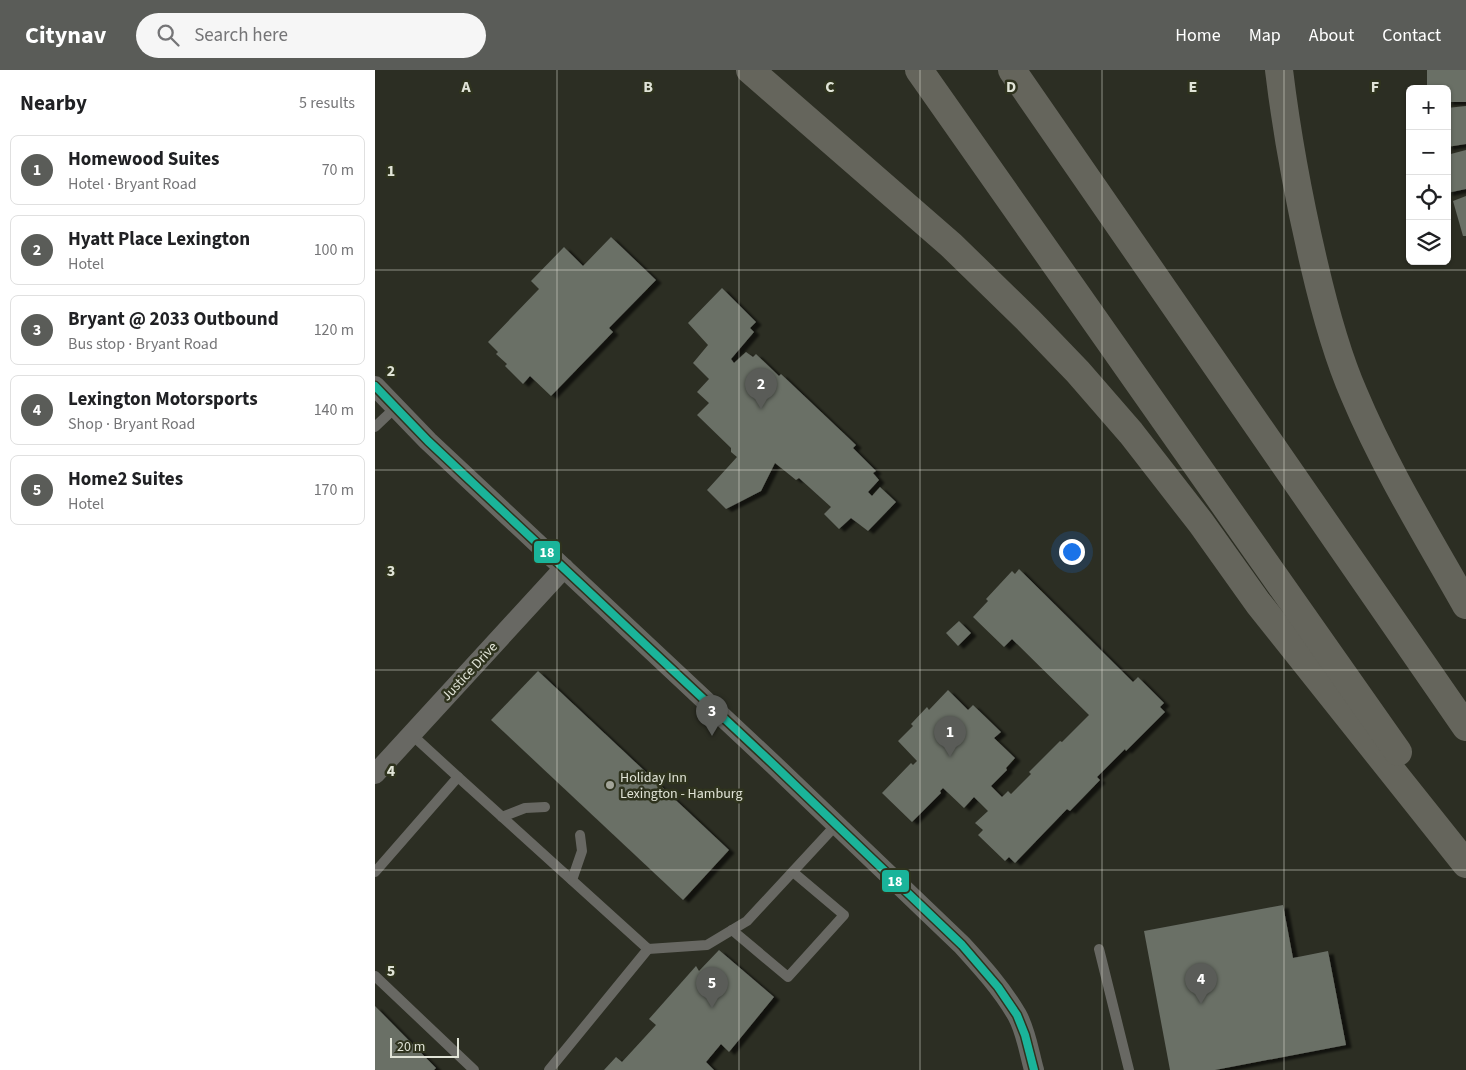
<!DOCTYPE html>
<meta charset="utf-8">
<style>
body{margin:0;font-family:"Source Sans 3",sans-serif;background:#f6f6f6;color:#202124}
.controls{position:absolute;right:15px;top:15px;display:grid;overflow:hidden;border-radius:8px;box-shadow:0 1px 4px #0004}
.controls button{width:45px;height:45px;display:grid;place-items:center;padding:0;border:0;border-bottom:1px solid #e0e0e0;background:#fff;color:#202124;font:25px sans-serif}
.scale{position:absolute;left:15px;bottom:12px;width:69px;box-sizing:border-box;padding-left:5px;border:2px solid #e1e4d7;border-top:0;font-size:14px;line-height:18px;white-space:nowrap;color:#e1e4d7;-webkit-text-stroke:4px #2f331e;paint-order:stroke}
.you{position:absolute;left:696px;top:481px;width:18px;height:18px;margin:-12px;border:4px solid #fff;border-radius:50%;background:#1a73e8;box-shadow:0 0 0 8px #1a73e833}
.badge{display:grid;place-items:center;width:32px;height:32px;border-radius:50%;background:#5a5c58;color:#fff;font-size:16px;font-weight:700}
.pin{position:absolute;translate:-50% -41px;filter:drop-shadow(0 1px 2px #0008)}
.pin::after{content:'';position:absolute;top:26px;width:18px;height:15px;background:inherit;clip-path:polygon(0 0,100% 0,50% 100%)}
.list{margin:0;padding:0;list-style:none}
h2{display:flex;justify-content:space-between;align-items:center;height:65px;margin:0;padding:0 20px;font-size:21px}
h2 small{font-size:16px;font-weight:400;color:#757577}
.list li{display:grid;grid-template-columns:32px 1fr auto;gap:15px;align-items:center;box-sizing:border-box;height:70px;margin:0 10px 10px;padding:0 10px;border:1px solid #e0e0e0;border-radius:8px}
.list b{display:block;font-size:19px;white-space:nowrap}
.list p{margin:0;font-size:16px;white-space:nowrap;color:#757577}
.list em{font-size:16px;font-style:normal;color:#757577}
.icon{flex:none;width:28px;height:28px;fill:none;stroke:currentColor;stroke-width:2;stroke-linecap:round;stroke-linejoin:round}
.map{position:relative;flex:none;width:1091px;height:1000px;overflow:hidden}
header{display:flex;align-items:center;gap:30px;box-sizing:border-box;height:70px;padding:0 25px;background:#5a5c58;color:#fff}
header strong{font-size:24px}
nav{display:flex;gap:28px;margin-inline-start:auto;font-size:18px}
.search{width:350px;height:45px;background:#f6f6f6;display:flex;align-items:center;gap:12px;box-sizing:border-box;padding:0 18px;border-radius:28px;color:#757577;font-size:19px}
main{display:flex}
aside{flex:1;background:#fff}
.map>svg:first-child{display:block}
.building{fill:#6a6f66;filter:url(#shadow)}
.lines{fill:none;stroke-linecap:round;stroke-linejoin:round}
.service{stroke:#686863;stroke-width:10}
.minor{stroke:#686863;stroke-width:20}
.motorway{stroke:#65655c;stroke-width:28}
.bus-1-casing{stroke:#2f331e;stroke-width:11}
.bus-1{stroke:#1ab49a;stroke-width:8}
.grid{fill:none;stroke:#e1e4d7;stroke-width:1;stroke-opacity:0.55}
.poi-dot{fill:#a2a498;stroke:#2f331e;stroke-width:2}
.labels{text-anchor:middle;stroke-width:5;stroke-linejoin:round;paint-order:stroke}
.street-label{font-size:14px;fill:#e1e4d7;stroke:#2f331e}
.poi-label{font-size:14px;fill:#e1e4d7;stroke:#2f331e;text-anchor:start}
.grid-label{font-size:16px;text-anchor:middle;font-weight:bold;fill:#e1e4d7;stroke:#2f331e;stroke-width:5;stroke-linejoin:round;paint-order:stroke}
.line-badge{stroke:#2f331e;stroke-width:2}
.badge-label{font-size:14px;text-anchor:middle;font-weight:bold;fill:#fff}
</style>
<header>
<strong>Citynav</strong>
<div class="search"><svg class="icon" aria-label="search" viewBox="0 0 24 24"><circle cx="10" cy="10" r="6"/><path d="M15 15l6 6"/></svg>Search here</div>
<nav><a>Home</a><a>Map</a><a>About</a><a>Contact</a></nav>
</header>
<main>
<aside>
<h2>Nearby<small>5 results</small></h2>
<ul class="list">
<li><span class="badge">1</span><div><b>Homewood Suites</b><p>Hotel · Bryant Road</p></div><em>70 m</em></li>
<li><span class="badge">2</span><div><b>Hyatt Place Lexington</b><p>Hotel</p></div><em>100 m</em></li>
<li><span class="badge">3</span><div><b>Bryant @ 2033 Outbound</b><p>Bus stop · Bryant Road</p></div><em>120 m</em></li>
<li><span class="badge">4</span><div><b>Lexington Motorsports</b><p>Shop · Bryant Road</p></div><em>140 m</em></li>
<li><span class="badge">5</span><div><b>Home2 Suites</b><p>Hotel</p></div><em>170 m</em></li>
</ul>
</aside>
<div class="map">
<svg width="1091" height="1000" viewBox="0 0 1091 1000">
<defs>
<filter id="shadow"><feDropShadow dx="5.5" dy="3" stdDeviation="1" flood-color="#0009"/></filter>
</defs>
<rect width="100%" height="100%" fill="#2c2e23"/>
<g class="building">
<polygon points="1052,0 1091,0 1091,32 1072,32 1072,19 1052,19"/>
<polygon points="1091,36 1091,74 1072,77 1072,38"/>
<polygon points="1091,80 1091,119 1072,123 1072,85"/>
<polygon points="1091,126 1091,166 1088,166 1078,131"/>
<polygon points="236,167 281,210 234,258 238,262 176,326 155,306 148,314 130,296 132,294 121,284 123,282 113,272 164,219 156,211 189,177 208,196"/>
<polygon points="347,218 381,252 375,258 379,262 356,289 359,293 371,282 378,287 381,284 404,306 406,304 481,375 478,378 501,401 498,403 504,410 493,422 497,426 505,417 521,432 493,461 476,448 464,459 449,444 456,437 424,408 421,410 400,393 386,421 351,439 332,420 362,387 356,382 356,378 322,345 334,333 322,322 334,309 318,293 333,275 313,253"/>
<polygon points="644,499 758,612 763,607 789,633 785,637 790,642 751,681 750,679 722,707 725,710 695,741 692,739 640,793 634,787 630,791 603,765 608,760 600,753 613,741 599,727 589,738 568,718 565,721 566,723 537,752 507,723 536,693 538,695 542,691 523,671 538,656 536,654 552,637 554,640 573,620 593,640 598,635 626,662 619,668 640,688 631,698 632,700 616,716 627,727 633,721 636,724 656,704 654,702 685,671 687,672 714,645 637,569 629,577 598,547 613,531 611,529 637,501 640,504"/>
<polygon points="584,551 596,563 583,576 571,563"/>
<polygon points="163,601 354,780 308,830 116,650"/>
<polygon points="908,835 918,888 953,881 971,975 840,1000 795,1000 769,861"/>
<polygon points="344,880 399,927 354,982 346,974 331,992 339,1000 229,1000 241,987 247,992 281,955 274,949 321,896 324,901"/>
<polygon points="0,936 61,998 59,1000 0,1000"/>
</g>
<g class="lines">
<g class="service">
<polyline points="0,357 21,337"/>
<polyline points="83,707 273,879 332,875 372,851 461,755"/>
<polyline points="127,747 150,738 170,737"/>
<polyline points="0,802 83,707 36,664"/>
<polyline points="197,810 207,781 205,765"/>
<polyline points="357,860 413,907 469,845 418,802"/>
<polyline points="724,879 754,1000"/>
<polyline points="0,906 99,1000"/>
<polyline points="174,1000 273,879"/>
</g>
<g class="minor">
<path d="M 0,316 L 53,371 L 399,695 L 587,875 C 607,897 627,919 642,945 C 651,961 654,982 659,1000"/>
<polyline points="0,704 189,498"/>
</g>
<g class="motorway">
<polyline points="375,0 576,175 653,250 703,302 756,363 826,453 883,533 1091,794"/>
<polyline points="544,0 1023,682"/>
<polyline points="637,0 1091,657"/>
<path d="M 904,0 C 912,66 924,130 939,194 C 949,237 961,283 979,324 C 1010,398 1052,466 1091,535"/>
</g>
<defs>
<polyline id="bus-1" points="0,316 53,371 399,695 587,875 623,917 642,945 650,965 659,1000"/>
</defs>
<use href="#bus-1" class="bus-1-casing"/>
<use href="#bus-1" class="bus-1"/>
</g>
<path class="grid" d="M 182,0 L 182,1000M 364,0 L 364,1000M 545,0 L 545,1000M 727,0 L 727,1000M 909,0 L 909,1000M 0,200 L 1091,200M 0,400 L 1091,400M 0,600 L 1091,600M 0,800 L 1091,800"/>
<circle class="poi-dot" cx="235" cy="715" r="5"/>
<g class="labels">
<g class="street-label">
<text transform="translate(94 601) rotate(-47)" y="5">Justice Drive</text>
</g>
<g class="poi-label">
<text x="245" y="712">Holiday Inn<tspan x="245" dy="16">Lexington - Hamburg</tspan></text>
</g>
</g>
<g class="grid-label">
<text x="91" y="22">A</text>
<text x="273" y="22">B</text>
<text x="455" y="22">C</text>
<text x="636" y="22">D</text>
<text x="818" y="22">E</text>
<text x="1000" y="22">F</text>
<text x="16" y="106">1</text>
<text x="16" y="306">2</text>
<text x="16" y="506">3</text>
<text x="16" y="706">4</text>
<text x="16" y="906">5</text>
</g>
<g class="line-badge">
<rect x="158" y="470" width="28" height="24" rx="5" fill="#1ab49a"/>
<rect x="506" y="799" width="29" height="24" rx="5" fill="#1ab49a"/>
</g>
<g class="badge-label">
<text x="172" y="487">18</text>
<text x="520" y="816">18</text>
</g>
</svg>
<div class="controls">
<button>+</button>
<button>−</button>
<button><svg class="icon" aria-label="locate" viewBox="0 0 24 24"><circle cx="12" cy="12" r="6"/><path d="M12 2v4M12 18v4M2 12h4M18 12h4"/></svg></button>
<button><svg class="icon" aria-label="layers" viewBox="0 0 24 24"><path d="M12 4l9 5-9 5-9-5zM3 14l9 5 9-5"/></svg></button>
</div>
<div class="scale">20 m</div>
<div class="you"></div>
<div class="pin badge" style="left:575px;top:687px">1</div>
<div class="pin badge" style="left:386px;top:339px">2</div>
<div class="pin badge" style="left:337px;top:666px">3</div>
<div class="pin badge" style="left:826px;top:934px">4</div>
<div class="pin badge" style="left:337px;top:938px">5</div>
</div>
</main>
